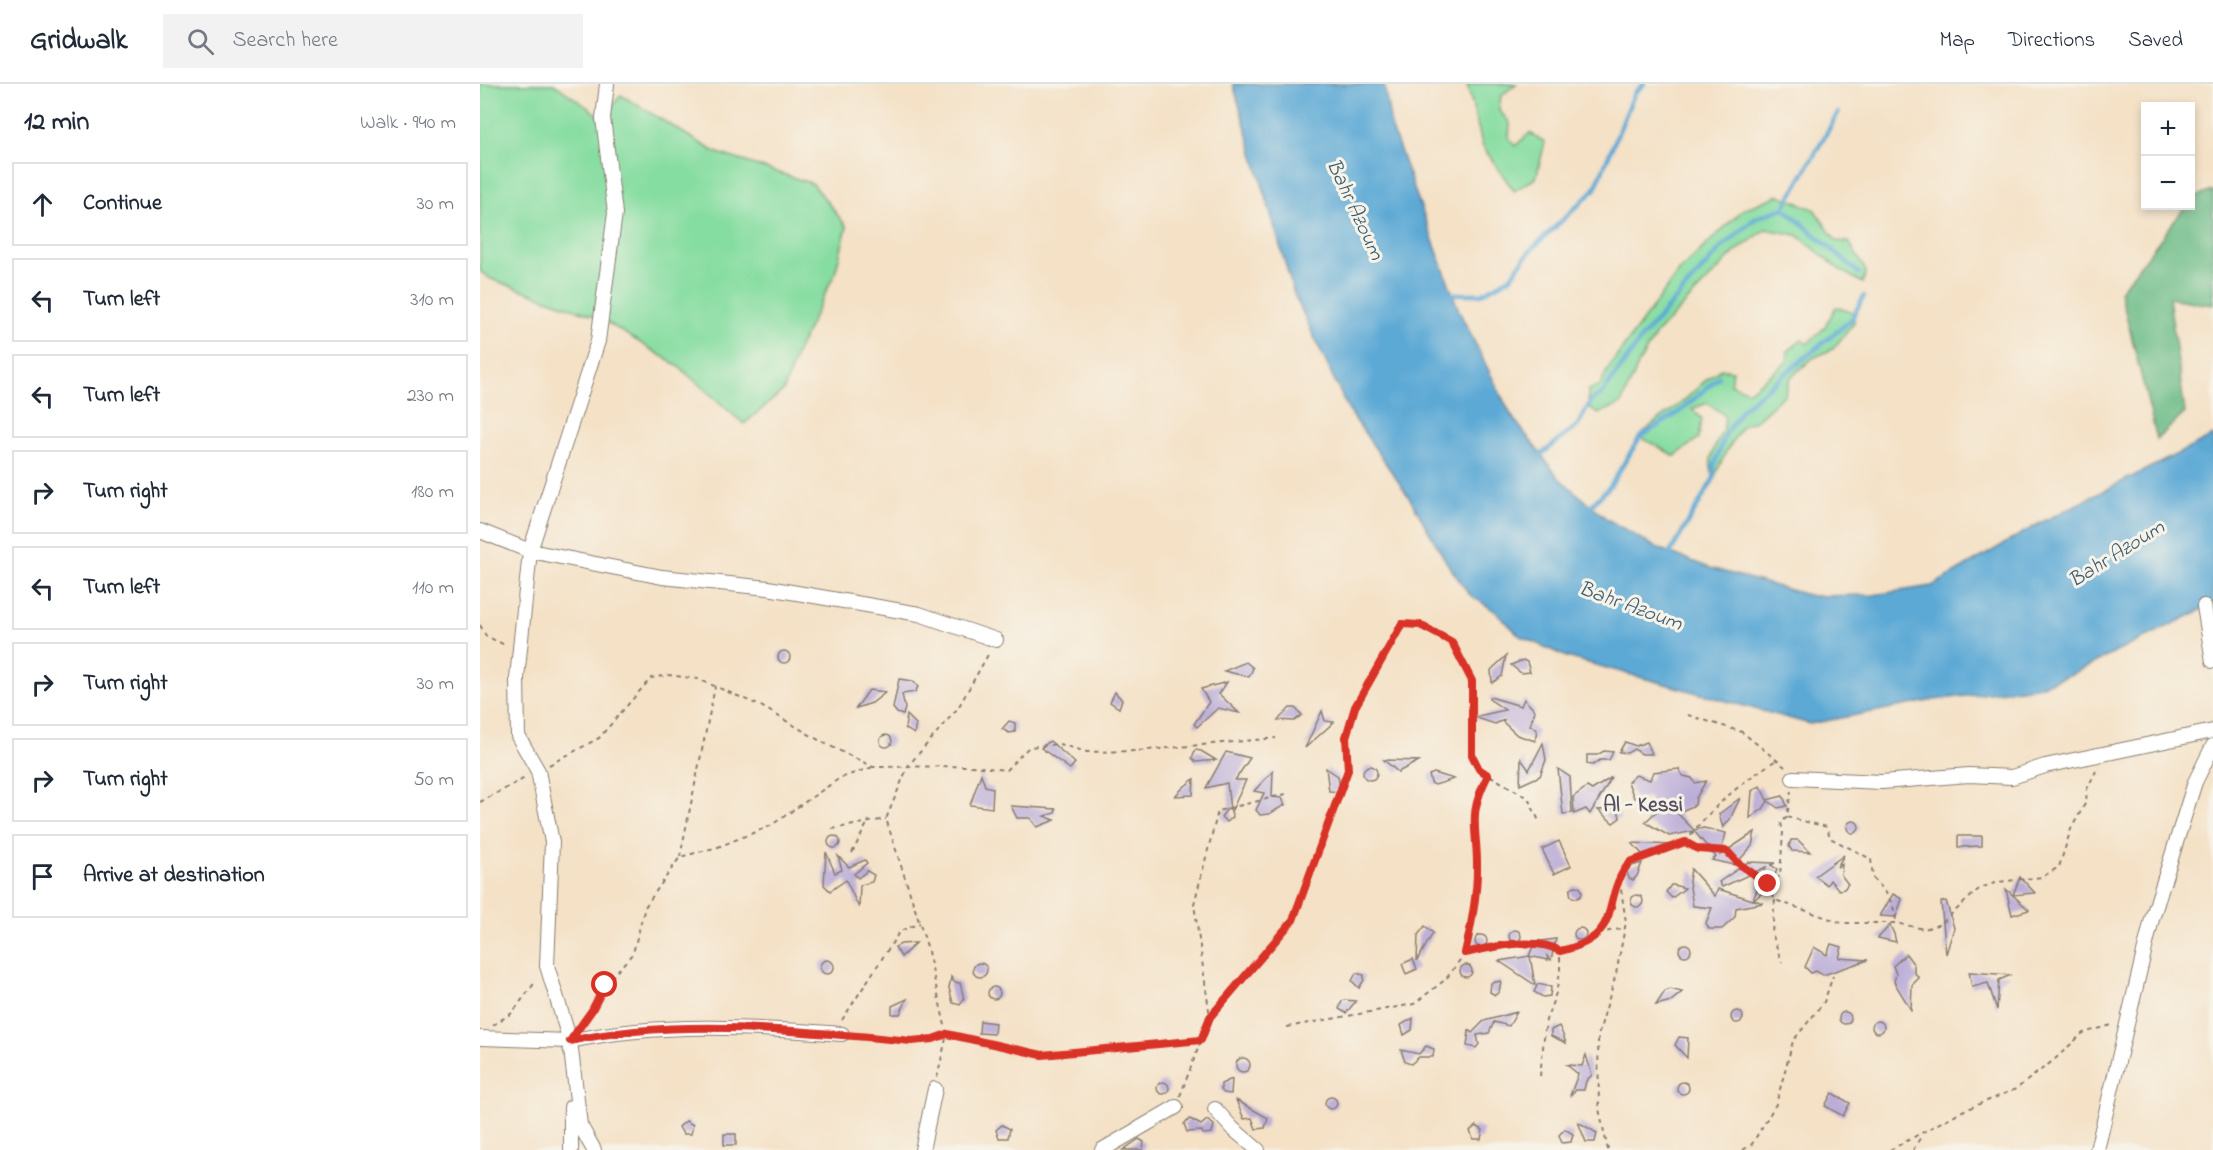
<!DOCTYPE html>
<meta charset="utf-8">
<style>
body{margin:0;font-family:"Indie Flower",sans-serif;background:#f2f2f3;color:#1f2937}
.controls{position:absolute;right:18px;top:18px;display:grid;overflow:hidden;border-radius:0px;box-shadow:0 3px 9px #0003}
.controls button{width:54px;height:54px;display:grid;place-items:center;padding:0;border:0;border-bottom:2px solid #e0e1e3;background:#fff;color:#1f2937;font:30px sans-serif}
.stop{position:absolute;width:18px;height:18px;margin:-14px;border:4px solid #d93025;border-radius:50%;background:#fff}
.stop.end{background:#d93025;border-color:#fff;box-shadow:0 2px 6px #0008}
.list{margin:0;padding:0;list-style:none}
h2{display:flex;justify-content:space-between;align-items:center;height:78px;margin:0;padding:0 24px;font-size:26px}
h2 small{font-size:20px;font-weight:400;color:#747a83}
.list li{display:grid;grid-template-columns:39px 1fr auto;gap:18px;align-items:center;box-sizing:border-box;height:84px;margin:0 12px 12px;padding:0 12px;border:2px solid #e0e1e3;border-radius:0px}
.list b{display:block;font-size:22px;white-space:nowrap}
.list em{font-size:20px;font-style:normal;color:#747a83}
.icon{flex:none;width:33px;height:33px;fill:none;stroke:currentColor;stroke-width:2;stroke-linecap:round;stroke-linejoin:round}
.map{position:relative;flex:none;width:1733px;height:1066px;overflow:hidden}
header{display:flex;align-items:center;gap:36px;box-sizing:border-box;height:84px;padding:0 30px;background:#fff;border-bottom:2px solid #e0e1e3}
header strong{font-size:28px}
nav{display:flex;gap:33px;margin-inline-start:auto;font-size:21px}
.search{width:420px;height:54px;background:#f2f2f3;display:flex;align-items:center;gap:15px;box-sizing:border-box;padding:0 21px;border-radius:0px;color:#747a83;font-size:22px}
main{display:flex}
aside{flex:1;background:#fff}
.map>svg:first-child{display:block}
.green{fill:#86dda1;stroke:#517c5e;stroke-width:1.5}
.forest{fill:#6cbc87;stroke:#446c52;stroke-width:1.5}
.water{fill:#5ca9d5;stroke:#3c6278;stroke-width:1.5}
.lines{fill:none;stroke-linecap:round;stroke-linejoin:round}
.stream{stroke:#5ca9d5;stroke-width:4.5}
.building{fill:#bbadd8}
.minor-casing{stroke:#887e71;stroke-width:16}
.path{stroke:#887e71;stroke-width:2;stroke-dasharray:4.5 4.5;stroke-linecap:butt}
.minor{stroke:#fff;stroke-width:14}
.route{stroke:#d93025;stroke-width:8}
.labels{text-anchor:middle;stroke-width:6;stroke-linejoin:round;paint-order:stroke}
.water-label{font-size:21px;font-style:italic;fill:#395b6f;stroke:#f7f3e8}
.neighbourhood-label{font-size:21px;font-weight:bold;fill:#544f5e;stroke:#f7f3e8}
</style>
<header>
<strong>Gridwalk</strong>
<div class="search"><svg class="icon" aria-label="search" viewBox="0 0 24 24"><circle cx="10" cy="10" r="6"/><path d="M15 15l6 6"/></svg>Search here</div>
<nav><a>Map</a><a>Directions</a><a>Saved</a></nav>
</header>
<main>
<aside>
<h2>12 min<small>Walk · 940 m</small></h2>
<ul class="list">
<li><svg class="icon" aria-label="ahead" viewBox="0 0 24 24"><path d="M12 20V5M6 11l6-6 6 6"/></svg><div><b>Continue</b></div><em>30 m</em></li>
<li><svg class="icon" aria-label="left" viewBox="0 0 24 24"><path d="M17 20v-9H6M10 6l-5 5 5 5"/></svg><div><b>Turn left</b></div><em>310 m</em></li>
<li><svg class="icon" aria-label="left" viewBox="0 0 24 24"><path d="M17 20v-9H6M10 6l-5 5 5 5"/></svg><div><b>Turn left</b></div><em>230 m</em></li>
<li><svg class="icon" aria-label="right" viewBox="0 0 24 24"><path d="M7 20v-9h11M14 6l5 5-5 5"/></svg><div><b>Turn right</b></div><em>180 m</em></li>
<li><svg class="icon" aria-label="left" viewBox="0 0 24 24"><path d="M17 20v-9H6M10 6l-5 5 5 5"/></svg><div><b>Turn left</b></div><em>110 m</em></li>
<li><svg class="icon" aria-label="right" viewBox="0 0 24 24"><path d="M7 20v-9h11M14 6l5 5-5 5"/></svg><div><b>Turn right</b></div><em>30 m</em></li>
<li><svg class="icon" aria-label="right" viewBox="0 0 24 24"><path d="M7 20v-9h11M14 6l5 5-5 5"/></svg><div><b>Turn right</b></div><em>50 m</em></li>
<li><svg class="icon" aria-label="arrive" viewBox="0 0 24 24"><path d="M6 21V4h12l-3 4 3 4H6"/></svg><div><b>Arrive at destination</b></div></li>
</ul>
</aside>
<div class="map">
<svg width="1733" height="1066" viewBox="0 0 1733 1066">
<rect width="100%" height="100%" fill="#f7f3e8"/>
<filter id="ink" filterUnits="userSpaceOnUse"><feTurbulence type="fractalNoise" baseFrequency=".0167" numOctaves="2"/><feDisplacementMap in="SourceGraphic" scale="12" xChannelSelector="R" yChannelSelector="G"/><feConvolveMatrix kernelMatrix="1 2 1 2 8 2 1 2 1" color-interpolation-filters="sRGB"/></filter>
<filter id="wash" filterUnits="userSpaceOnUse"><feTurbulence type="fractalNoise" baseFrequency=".008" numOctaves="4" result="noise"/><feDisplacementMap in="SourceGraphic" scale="24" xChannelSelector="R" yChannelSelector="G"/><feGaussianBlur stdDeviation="1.35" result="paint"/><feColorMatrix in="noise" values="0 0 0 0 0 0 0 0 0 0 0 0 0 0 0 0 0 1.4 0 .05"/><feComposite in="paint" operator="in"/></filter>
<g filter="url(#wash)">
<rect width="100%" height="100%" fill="#f4e1c6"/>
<g class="green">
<polygon points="0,0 74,0 123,34 141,11 235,68 333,100 367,143 355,189 316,270 304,306 264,340 198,282 120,234 11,195 0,187"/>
<polygon points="987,0 1036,0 1021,12 1019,26 1030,39 1029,54 1035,62 1050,49 1065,58 1056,94 1034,107 1003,63"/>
<polygon points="1299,111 1334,125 1356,157 1369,158 1386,187 1383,199 1360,186 1317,151 1286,145 1253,170 1176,250 1160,277 1141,320 1118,330 1108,323 1108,306 1120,301 1129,283 1200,186 1264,125"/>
<path d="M 1356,223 L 1374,229 L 1374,239 L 1353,265 L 1333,274 L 1310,294 L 1305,310 L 1275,337 L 1262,342 L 1246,368 L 1234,394 C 1221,368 1249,351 1244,331 L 1227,319 L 1212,325 L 1222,335 L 1219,354 L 1195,372 L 1160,353 C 1171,338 1187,331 1201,319 C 1215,307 1225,295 1241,285 L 1253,287 L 1250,300 L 1269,307 L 1307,278 L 1308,267 L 1322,256 L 1327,260 L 1344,244 Z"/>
</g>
<polygon class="forest" points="1733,107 1733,221 1689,214 1705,329 1677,355 1640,207 1706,122 1710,122 1711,114"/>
<polygon class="water" points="753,0 904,0 911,42 979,227 1031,331 1079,394 1127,435 1175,463 1230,484 1332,512 1393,511 1452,502 1560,439 1733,352 1733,520 1592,590 1556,603 1454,616 1330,640 1087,573 1040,552 1016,528 989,510 967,479 929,413 868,325 814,210"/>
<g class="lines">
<g class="stream">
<polyline points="1304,124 1379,189"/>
<polyline points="966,210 1002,210 1030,194 1050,167 1115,105 1155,8 1164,0"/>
<polyline points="1058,373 1098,341 1111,317 1123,309 1163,252 1242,163 1276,134 1304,124 1358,29"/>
<polyline points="1108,425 1130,402 1160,353 1198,329 1239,293"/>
<polyline points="1187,474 1234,394 1234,382 1246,349 1262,325 1371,236 1384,212"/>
</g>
</g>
<g id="blocks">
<g class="building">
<circle cx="304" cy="573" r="6"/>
<polygon points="1026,572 1022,592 1012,599 1011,586"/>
<polygon points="1043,576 1047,578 1050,588 1041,589 1031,581"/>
<polygon points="766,578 773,584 769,593 744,587"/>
<polygon points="419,595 433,597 438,603 435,608 422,610 425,624 423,631 417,629 413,624"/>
<polygon points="747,598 739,610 759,629 738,624 717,643 714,640 729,618 721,605"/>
<polygon points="389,606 406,608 392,619 376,624"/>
<polygon points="635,608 642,616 639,624 630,618"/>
<polygon points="1010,613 1041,622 1044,615 1055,627 1050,641 1057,646 1055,657 1037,651 1023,638 1024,636 1015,640 994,633 1025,626 1009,615"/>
<polygon points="810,624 815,624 822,631 814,637 798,636"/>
<polygon points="842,627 845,637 854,638 825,664"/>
<polygon points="427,631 436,640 434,650 425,644"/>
<polygon points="529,637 535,639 535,648 529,649 522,645"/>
<circle cx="406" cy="657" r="6"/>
<polygon points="570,657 595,679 590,685 561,664"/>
<polygon points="1145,658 1156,662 1167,658 1172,670 1162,670 1154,665 1147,669 1139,668"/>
<polygon points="1063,659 1066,676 1060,692 1040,701 1041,675 1049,686"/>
<polygon points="715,666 721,667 736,676 716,678 712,674"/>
<polygon points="1124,667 1133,668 1129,676 1120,676 1113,681 1107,680 1107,671 1117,671"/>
<polygon points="746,668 770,674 755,696 766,696 751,728 753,733 747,738 741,733 748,724 750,726 747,699 726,704"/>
<polygon points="904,676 939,677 918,688"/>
<circle cx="890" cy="689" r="7"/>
<polygon points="846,684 858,692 861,708 849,707"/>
<polygon points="1078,685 1090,693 1092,729 1083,730"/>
<polygon points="1199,685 1203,692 1212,694 1215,699 1226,697 1216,714 1215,721 1197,729 1214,746 1224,744 1246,749 1240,771 1275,748 1272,762 1255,781 1232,776 1236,773 1214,747 1189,752 1165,738 1177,727 1168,713 1154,714 1148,698 1156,691 1170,696 1173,688"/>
<polygon points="793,687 792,713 802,714 805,721 789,730 780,731 776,726 784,709 774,707"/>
<polygon points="954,689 974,695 955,701 951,699 949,691"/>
<polygon points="501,690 505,702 513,704 512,724 490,721"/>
<polygon points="1132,693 1110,730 1106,725 1094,730 1093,713 1107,703 1112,706"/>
<polygon points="714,695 713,711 695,712 705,702"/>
<polygon points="1280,702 1287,716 1303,712 1307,722 1298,724 1288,717 1283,725 1270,734 1272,707"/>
<polygon points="1260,714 1250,735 1243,744 1239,730"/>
<polygon points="531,722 576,725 575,729 564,732 575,736 557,743 550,734 537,734"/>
<polygon points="1134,725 1139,729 1140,734 1133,739 1118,726"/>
<circle cx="1373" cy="743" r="6"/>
<circle cx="354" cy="758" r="6"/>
<polygon points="1478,752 1502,752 1502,762 1478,763"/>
<polygon points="1311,756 1318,756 1330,768 1312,767 1309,762"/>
<polygon points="1079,757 1091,782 1074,790 1062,765"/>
<polygon points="1152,759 1191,761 1164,772"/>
<polygon points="346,768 355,789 362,786 358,772 369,783 385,776 387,779 374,790 378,794 387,787 394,791 392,798 380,801 379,824 366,796 350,807 344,801"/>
<polygon points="1364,771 1357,783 1362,780 1361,791 1368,800 1364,805 1359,806 1350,796 1347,801 1335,792"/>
<polygon points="1268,778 1295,779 1291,781 1297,785 1292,800 1274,816 1283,819 1256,824 1255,833 1242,845 1229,845 1226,839 1232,824 1213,822 1209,797 1211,785 1235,812 1238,805 1273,816 1286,783 1242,803 1239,798"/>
<polygon points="1162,779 1157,792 1153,796 1149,794 1146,787 1148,783"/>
<polygon points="1540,793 1555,809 1533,811"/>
<polygon points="1191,801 1193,801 1205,804 1192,814 1186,808"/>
<circle cx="1096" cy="808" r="6"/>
<polygon points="1526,805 1549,826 1532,831"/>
<polygon points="1413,810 1422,815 1416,833 1400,832"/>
<circle cx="1157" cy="817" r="6"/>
<polygon points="1466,817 1474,844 1466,870 1461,818"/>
<polygon points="1410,841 1414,850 1416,858 1398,854"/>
<polygon points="945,842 953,849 937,877 938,851"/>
<circle cx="1100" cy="850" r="6"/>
<circle cx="1035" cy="852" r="6"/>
<circle cx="1001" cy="857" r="6"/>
<polygon points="1076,855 1071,876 1067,872 1068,876 1049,872 1055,858"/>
<polygon points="436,859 421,873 415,863 421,860"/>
<circle cx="1205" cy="866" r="6"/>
<polygon points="1351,860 1362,863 1359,874 1388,876 1343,891 1336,887 1331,889 1325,883 1334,863 1347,871"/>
<polygon points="1426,870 1434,881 1434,888 1439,894 1432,901 1431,926 1414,898 1416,890 1413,882"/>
<polygon points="1050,872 1055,901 1019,877"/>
<polygon points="933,875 937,885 926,890 922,880"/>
<circle cx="347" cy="883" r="7"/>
<circle cx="500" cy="886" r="7"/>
<circle cx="986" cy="887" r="6"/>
<polygon points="1489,888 1531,891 1519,896 1517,926 1508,899 1492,903"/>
<polygon points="876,889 884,891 884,896 879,904 872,897"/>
<polygon points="471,893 474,898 480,899 484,915 480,921 473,919 469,904"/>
<polygon points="1021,897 1019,908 1015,911 1010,908 1011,899"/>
<polygon points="1058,900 1071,903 1070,912 1063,913 1054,908"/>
<circle cx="514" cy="909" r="6"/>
<polygon points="1190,905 1202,908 1191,917 1176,921 1185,907"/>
<polygon points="427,915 420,930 412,930 412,922"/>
<polygon points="862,917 864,916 876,917 866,929 859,925"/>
<circle cx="1257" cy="933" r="6"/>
<circle cx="1365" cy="934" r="6"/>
<polygon points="1037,928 1029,942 1014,938 1009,949 997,951 999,960 996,964 987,962 989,946 992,949 1004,937"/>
<polygon points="933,934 932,946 924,951 921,941"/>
<circle cx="1398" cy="943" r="6"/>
<polygon points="500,937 515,939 514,950 499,949"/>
<polygon points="1079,942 1081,946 1086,959 1071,952 1071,946"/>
<polygon points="1199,953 1208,954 1207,974 1195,961"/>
<polygon points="946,962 954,965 953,973 939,973 931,980 925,978 921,966 939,970"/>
<polygon points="1106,971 1112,991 1106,997 1104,1006 1096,1006 1090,1012 1098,990 1087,981 1102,982"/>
<circle cx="763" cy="981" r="7"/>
<polygon points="752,995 751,1010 744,1009 741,1006 741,1000"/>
<circle cx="1203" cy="1004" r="6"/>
<circle cx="683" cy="1004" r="6"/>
<polygon points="1352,1009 1370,1019 1363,1032 1345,1022"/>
<circle cx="851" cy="1019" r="6"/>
<polygon points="756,1016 788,1034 785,1044 776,1045 772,1034 764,1035"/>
<polygon points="710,1035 721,1041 727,1036 734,1041 732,1049 723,1050 722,1047 707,1048 704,1040"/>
<polygon points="206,1037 213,1041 211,1050 203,1050 199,1043"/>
<polygon points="1098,1038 1117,1049 1115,1058 1106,1058"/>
<polygon points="522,1041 530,1045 528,1054 519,1054 516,1046"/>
<polygon points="996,1042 1003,1046 1001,1055 993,1055 990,1047"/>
<polygon points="1085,1045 1093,1050 1091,1058 1082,1059 1079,1051"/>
<rect x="244" y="1050" width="12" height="11"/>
<polygon points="659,1055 664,1058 663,1066 643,1066"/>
</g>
</g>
</g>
<g filter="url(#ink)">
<use href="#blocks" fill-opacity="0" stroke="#887e71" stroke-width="1.5"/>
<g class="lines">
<defs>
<g id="minor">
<polyline points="0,447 50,467 182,493 288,504 439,530 516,556"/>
<polyline points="1724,522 1733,577"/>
<polyline points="1313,694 1402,698 1489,691 1532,693 1565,682 1733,647"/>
<polyline points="0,954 90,957"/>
<path d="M 90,964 L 90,957 C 178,938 273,943 362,950"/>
<polyline points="91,1023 91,1066"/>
<polyline points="735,1025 752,1044 778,1066"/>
<polyline points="114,1066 100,1041 90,957 67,882 72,758 58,687 38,652 37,594 50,467 118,257 135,129 123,34 127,0"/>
<polyline points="442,1066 455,1005"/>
<polyline points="622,1066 696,1023"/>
<polyline points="1617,1066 1672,835 1715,698 1733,662"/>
</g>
</defs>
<use href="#minor" class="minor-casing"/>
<g class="path">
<polyline points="0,541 6,552 27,562"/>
<polyline points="1208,631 1262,648 1305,683"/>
<polyline points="69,681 119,654 171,594 189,591 218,595 281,622 342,658 393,683 492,682 526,686 549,663 579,660 607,668 657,667 796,654"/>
<polyline points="0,718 45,694"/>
<path d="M 1307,733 L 1347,743 L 1350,754 L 1391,775 L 1393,794 C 1406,807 1414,818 1416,837"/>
<polyline points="352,745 406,735"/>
<path d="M 1205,758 C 1231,724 1261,698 1298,675"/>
<polyline points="372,769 389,736"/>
<polyline points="200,773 235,603"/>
<polyline points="1288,800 1300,792 1303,748 1301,739 1307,733 1311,707"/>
<polyline points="1295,816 1292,849 1302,879"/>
<path d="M 1119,849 C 1136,828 1133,798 1150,778 L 1205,758 L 1218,765 L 1247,767 C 1263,785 1285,793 1295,816 L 1362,839 L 1416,839 L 1444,845 L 1461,840 L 1500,804 L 1518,798 L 1562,793 L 1579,783 L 1591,745 L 1606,718 L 1607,705 L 1616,687"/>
<path d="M 985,869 C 991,843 996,813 997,786 C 998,743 986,734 1008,691"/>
<polyline points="730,933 813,836 868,685 866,653 875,623 922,540 940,541 972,558 992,597 992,671 999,685 1048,714 1059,737"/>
<polyline points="362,936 420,847 440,839"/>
<polyline points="103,940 125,901 153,869 165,823 200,773 238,763 290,742 360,694 393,683"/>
<polyline points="13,941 32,929 56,897"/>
<path d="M 807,943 L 934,920 L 966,895 L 985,869 C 1013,863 1055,852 1080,867 L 1098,863 L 1119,849 L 1145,844"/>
<path d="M 374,951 C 405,954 437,961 467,950 L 562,971 L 721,956"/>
<polyline points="1060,992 1066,936 1076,909 1080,888 1080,867"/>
<polyline points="457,994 467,950 446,859 406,735 428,682 478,624 509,569"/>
<polyline points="700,1012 730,933 714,820 738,727 810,709"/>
<polyline points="1128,1066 1119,1025 1118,952 1136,890 1146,838 1140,799"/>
<polyline points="1263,1066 1272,1060 1296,1020 1313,957 1344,918 1353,892"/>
<polyline points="1410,1066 1480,1028 1536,1005 1574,976 1603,949 1632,941"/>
<polyline points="1433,1066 1442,1051"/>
</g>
<use href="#minor" class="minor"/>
</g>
</g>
<g class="lines" filter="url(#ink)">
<path class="route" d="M 125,901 L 112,926 L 90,957 C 199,933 321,947 431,957 L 453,955 L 467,950 L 562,971 L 721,956 L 730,933 L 813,836 L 868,686 L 866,653 L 875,623 L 922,540 L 940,541 L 972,558 L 992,597 L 992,671 L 999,685 L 1008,691 C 986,734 998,743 997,786 C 997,813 991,843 985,869 C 1013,863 1055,852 1080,867 C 1147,852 1119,815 1150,778 L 1205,758 L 1218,765 L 1247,767 L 1258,779 L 1288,800"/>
</g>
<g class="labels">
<g class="water-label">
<text transform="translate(876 125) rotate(65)" y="7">Bahr Azoum</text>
<text transform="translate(1636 469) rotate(-32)" y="7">Bahr Azoum</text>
<text transform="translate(1151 521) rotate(20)" y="7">Bahr Azoum</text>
</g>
<g class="neighbourhood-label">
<text x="1163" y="727">Al - Kessi</text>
</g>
</g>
</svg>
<div class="controls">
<button>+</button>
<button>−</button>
</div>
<div class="stop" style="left:125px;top:901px"></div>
<div class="stop end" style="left:1288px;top:800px"></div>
</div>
</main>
